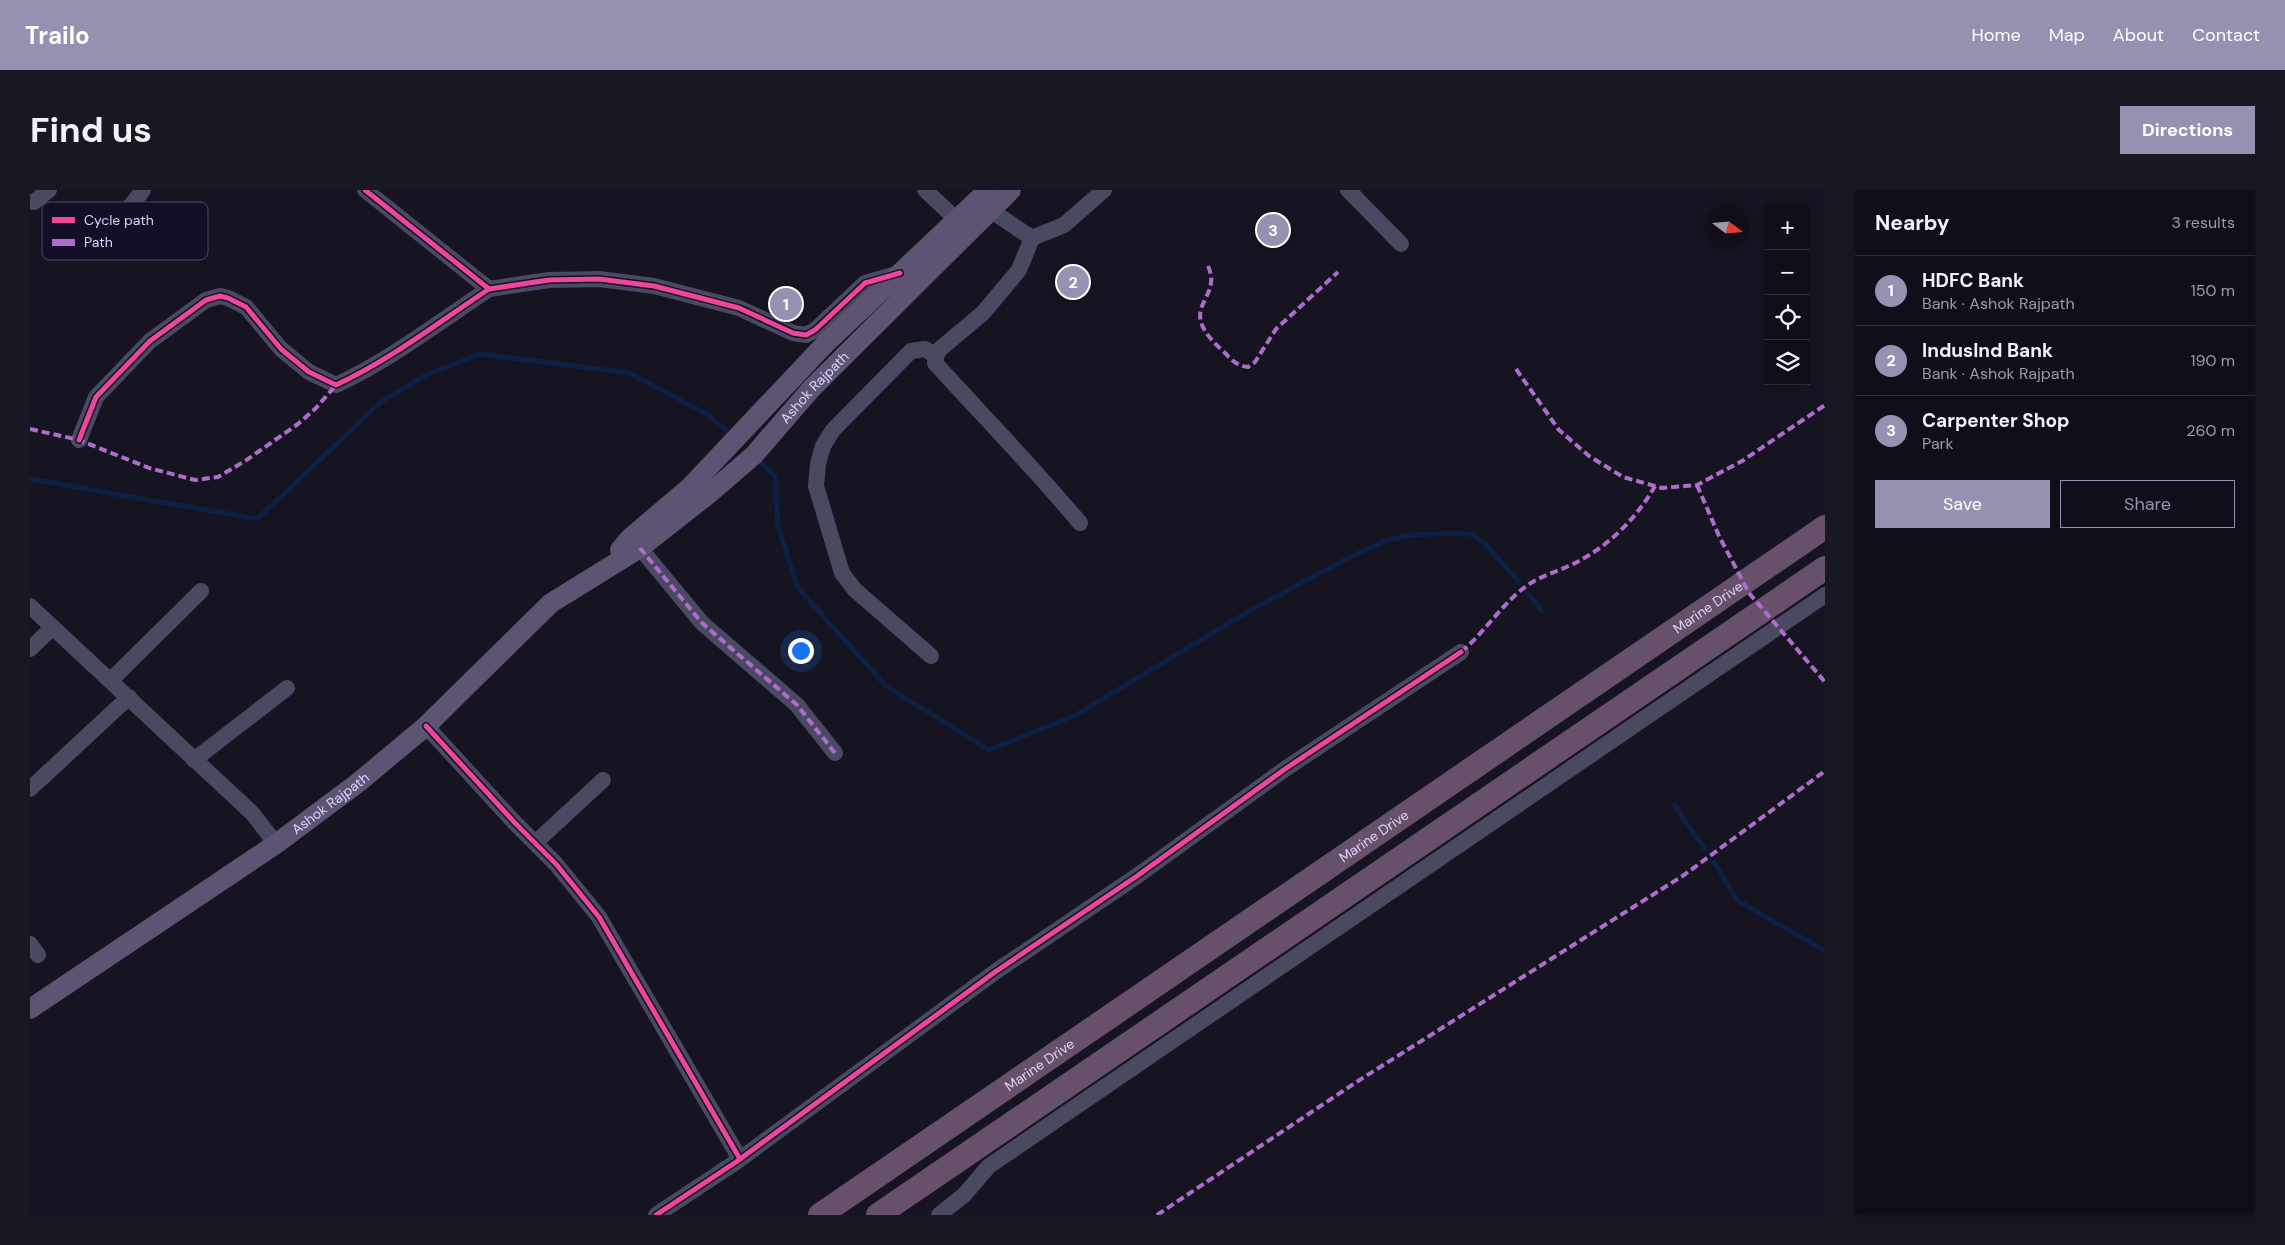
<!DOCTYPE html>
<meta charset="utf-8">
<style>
body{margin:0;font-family:"DM Sans",sans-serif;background:#191822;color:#f1f3f6}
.controls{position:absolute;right:15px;top:15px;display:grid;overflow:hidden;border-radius:0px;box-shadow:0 2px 8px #0003}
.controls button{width:45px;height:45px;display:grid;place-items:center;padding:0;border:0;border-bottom:1px solid #302f38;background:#100f19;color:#f1f3f6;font:25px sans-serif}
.compass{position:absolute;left:1675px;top:15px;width:45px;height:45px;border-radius:50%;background:#100f19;box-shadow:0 2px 8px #0003;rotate:106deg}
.you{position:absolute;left:770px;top:460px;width:18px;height:18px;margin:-12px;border:4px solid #fff;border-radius:50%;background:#1a73e8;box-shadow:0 0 0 8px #1a73e833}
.badge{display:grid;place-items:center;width:32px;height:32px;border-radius:50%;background:#9591b1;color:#fff;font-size:16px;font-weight:700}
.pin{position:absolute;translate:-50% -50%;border:2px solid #fff;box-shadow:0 1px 5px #0006}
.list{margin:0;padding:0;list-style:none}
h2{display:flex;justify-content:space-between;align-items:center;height:65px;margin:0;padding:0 20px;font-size:21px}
h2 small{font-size:16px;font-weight:400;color:#9c9ca2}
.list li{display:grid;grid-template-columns:32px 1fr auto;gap:15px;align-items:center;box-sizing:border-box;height:70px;padding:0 20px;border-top:1px solid #302f38}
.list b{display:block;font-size:19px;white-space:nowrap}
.list p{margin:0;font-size:16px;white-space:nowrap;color:#9c9ca2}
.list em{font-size:16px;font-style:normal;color:#9c9ca2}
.actions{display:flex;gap:10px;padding:15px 20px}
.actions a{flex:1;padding:11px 0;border:1px solid #9591b1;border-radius:0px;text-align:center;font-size:18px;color:#9591b1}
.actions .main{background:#9591b1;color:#fff}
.icon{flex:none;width:28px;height:28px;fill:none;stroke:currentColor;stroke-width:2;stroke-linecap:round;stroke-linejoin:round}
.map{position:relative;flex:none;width:1795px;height:1025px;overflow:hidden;border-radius:0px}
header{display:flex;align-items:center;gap:30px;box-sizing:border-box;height:70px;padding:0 25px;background:#9591b1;color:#fff}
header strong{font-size:24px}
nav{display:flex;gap:28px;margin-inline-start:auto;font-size:18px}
.intro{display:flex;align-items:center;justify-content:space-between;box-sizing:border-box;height:120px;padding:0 30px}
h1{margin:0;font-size:35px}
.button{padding:12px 22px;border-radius:0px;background:#9591b1;color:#fff;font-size:18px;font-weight:700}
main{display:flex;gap:30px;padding:0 30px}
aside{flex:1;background:#100f19;border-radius:0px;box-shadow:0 2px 8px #0003}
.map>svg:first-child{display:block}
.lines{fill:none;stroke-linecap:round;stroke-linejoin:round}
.stream{stroke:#0d2144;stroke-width:5}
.minor{stroke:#4a4962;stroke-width:16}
.major{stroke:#5e5373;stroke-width:20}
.highway{stroke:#67516a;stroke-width:24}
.quiet{stroke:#b06ccc;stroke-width:4;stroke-dasharray:8 4;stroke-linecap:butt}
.cycleway-casing{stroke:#130f26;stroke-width:8}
.cycleway{stroke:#ed469a;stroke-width:5}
.labels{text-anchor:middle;stroke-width:4;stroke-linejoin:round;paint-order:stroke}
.street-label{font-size:14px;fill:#d9d4ff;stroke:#130f26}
.key{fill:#130f26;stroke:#4e4a67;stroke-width:1}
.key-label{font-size:14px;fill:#d9d4ff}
</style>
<header>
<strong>Trailo</strong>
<nav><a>Home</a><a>Map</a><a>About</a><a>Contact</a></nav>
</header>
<div class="intro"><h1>Find us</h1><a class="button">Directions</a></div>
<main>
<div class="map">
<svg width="1795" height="1025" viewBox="0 0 1795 1025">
<rect width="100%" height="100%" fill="#161421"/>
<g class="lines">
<g class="stream">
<polyline points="726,268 745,286 748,336 768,398 856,496 959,560 1046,525 1221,420 1320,367 1358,350 1381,345 1430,343 1443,345 1456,355 1489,392"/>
<polyline points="0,289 227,329 351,212 398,184 450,164 600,183 680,226 703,247"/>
<polyline points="1499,404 1512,421"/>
<polyline points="1644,615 1674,658"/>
<polyline points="1684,672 1708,711 1795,761"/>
</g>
<g class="minor">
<polyline points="335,0 459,99 519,90 569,89 624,96 709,118 763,143 776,145 785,140 835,93 870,83"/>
<polyline points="895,0 927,30"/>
<polyline points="1318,0 1371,54"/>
<polyline points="0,12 4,12 19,0"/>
<polyline points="951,14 1002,48 1034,35 1074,0"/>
<path d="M 1002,48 L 989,80 L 953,123 L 910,159 L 906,166 L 905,173 C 954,227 1004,278 1050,333"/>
<polyline points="64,62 113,0"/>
<path d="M 49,250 L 66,207 L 120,151 L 176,110 L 190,106 L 198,108 L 216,117 L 251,159 L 279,182 L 306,195 C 360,170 409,132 459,99"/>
<polyline points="610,358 672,433 767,515 805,563"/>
<polyline points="0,416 223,624 246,654"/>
<polyline points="0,459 23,437"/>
<polyline points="901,466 825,400 812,383 786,296 788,274 793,256 803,240 881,161 895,159 906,166"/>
<polyline points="81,490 171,401"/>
<polyline points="396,536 485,633 526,674 569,727 710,969"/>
<polyline points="164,570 257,498"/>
<polyline points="0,599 99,507"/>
<polyline points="505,653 573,590"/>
<polyline points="0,754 8,765"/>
<polyline points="626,1025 706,972 965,782 1107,686 1255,579 1431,462"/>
<polyline points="909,1025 934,1005 959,976 1795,405"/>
</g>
<g class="major">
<polyline points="590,360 600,348 660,297 796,153 958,0"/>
<path id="s1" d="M 0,819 L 246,654 L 329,592 L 396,536 L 521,413 L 610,358 L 680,303 L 724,265 L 781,199 L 981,0"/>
</g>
<g class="highway">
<path id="s2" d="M 790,1025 L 1795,337"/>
<polyline points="848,1025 1795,378"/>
</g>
<g class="quiet">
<path d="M 1178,76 C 1194,111 1143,116 1192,160 C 1200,168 1206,176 1218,177 L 1225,172 L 1246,139 L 1308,82"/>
<polyline points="1486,179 1529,240 1559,266 1593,287 1632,298 1667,295 1712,271 1795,215"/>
<polyline points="0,239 49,250 119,278 165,290 173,289 188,287 215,271 268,234 286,218 306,195"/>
<polyline points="1667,295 1689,346 1719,403 1795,492"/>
<polyline points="610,358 672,433 767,515 805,563"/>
<path d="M 1431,462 C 1454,443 1472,414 1495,397 C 1509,386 1527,382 1543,374 C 1578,357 1606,329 1625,296"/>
<polyline points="1127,1025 1328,891 1654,685 1795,581"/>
</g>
<defs>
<g id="cycleway">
<polyline points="335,0 459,99 519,90 569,89 624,96 709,118 763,143 776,145 785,140 835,93 870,83"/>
<path d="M 49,250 L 66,207 L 120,151 L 176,110 L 190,106 L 198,108 L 216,117 L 251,159 L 279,182 L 306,195 C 360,170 409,132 459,99"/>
<polyline points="396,536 485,633 526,674 569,727 710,969"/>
<polyline points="626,1025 706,972 965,782 1107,686 1255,579 1431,462"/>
</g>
</defs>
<use href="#cycleway" class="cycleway-casing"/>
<use href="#cycleway" class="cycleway"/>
</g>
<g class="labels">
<g class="street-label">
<text dy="5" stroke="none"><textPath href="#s1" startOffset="1005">Ashok Rajpath</textPath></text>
<text dy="5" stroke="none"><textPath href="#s2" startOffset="1076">Marine Drive</textPath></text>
<text dy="5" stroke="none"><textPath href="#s1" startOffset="364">Ashok Rajpath</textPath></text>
<text dy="5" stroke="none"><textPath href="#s2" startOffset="671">Marine Drive</textPath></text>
<text dy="5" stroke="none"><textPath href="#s2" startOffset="266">Marine Drive</textPath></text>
</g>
</g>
<rect x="12" y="12" width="166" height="58" rx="8" class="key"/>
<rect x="22" y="27" width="23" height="6" fill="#ed469a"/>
<rect x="22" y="49" width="23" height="7" fill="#b06ccc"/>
<g class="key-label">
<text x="54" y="35">Cycle path</text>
<text x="54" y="57">Path</text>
</g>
</svg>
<div class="controls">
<button>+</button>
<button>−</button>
<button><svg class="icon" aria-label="locate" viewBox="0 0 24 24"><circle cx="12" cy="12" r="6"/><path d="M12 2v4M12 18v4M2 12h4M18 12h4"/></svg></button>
<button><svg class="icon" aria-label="layers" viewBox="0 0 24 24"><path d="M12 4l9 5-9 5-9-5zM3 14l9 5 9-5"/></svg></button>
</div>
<svg class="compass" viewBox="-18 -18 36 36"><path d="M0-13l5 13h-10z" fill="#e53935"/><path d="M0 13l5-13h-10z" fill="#9c9ca2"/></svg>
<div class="you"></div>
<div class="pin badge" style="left:756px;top:114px">1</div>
<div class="pin badge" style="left:1043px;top:92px">2</div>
<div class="pin badge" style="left:1243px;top:40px">3</div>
</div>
<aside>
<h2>Nearby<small>3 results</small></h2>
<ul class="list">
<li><span class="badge">1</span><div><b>HDFC Bank</b><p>Bank · Ashok Rajpath</p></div><em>150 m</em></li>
<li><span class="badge">2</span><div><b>IndusInd Bank</b><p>Bank · Ashok Rajpath</p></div><em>190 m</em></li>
<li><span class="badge">3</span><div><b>Carpenter Shop</b><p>Park</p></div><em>260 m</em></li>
</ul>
<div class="actions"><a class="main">Save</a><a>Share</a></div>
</aside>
</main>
